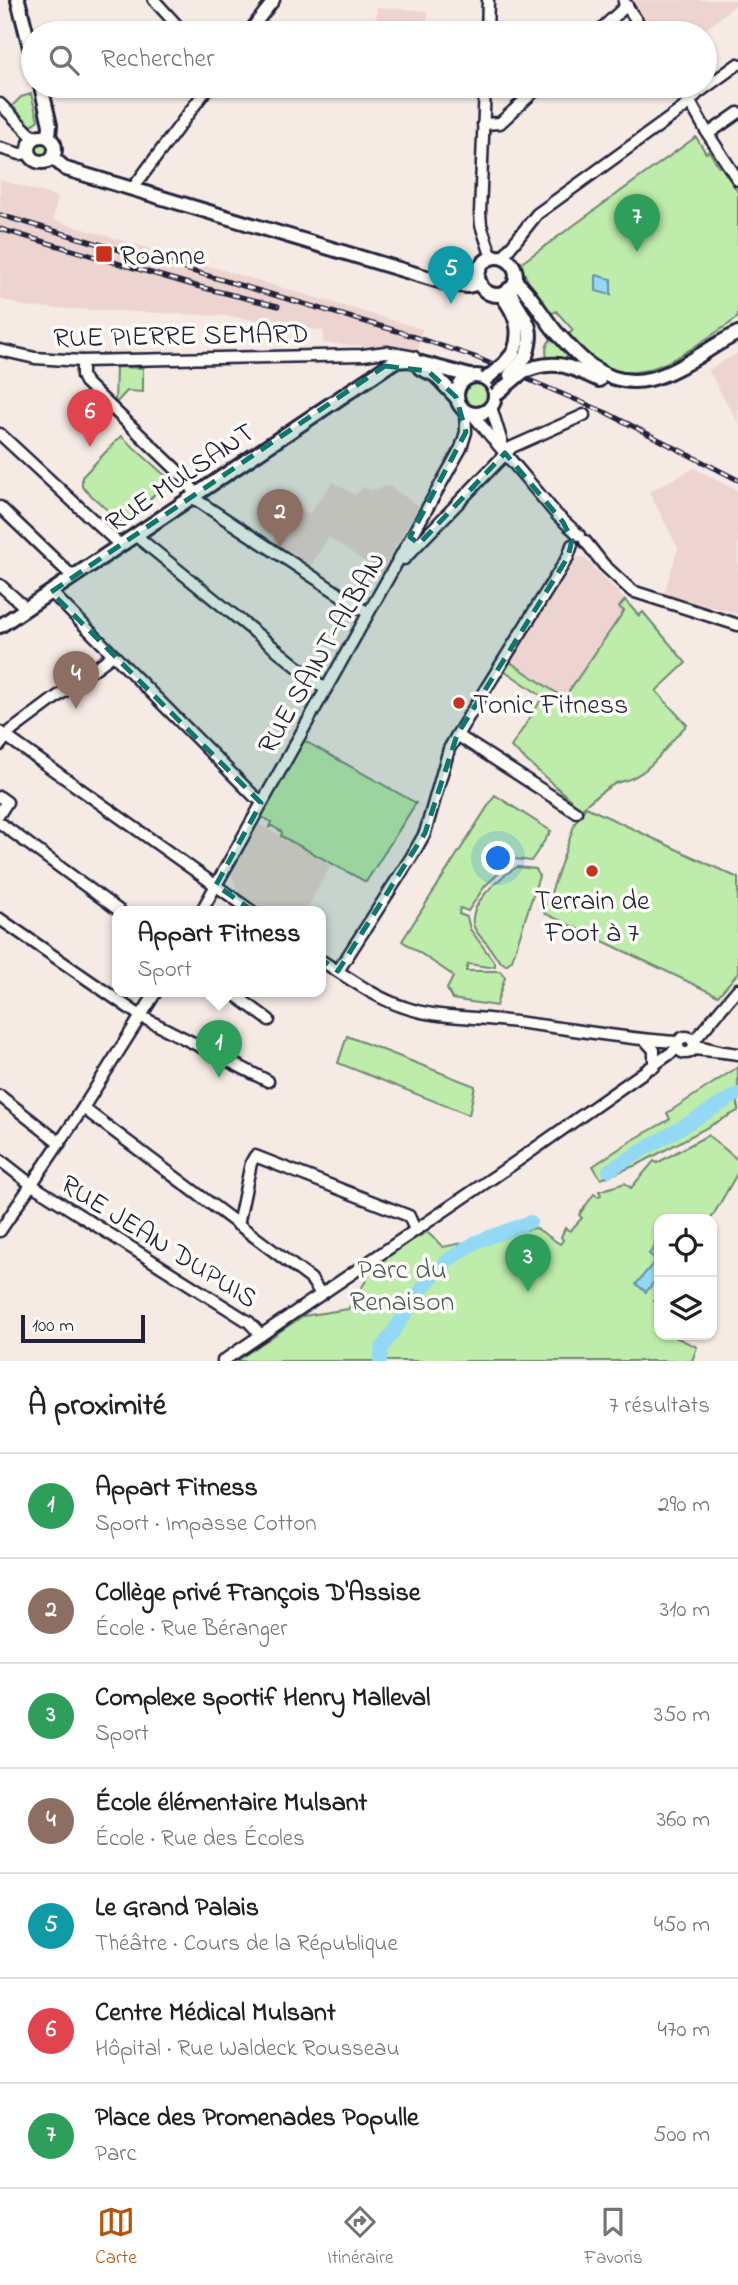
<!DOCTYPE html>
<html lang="fr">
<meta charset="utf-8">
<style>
body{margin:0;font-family:"Indie Flower",sans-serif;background:#f2f2f2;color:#202124}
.controls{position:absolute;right:21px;bottom:21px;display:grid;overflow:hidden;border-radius:14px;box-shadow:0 2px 5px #0004}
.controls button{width:63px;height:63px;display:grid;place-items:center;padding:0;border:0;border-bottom:2px solid #e0e0e0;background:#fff;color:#202124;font:35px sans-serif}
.scale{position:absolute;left:21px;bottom:18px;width:124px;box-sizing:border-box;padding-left:7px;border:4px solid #22223b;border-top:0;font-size:19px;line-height:24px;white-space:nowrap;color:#22223b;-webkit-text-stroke:5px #fdfcf7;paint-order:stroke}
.you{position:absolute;left:499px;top:859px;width:24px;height:24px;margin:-18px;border:5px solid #fff;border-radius:50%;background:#1a73e8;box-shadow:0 0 0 10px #1a73e833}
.badge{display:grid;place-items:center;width:46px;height:46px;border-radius:50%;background:#b45309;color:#fff;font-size:23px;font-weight:700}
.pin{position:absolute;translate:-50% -58px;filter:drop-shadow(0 2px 4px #0008)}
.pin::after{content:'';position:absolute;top:37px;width:24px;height:21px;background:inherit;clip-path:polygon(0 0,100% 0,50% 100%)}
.popup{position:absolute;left:112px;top:906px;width:214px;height:91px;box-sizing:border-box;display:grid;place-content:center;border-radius:14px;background:#fff;filter:drop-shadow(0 2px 5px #0005);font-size:23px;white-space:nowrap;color:#757577}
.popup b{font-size:26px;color:#202124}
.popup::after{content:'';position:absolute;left:50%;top:100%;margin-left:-14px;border:14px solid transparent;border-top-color:#fff}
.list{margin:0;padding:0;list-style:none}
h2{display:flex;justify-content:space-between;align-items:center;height:91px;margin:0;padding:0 28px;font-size:30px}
h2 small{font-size:23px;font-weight:400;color:#757577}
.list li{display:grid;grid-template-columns:46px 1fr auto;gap:21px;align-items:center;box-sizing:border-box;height:105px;padding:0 28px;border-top:2px solid #e0e0e0}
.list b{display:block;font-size:26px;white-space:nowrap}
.list p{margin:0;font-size:23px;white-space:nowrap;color:#757577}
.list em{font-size:23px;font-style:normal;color:#757577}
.icon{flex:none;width:38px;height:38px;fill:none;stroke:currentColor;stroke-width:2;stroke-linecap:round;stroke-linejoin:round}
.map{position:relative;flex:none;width:738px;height:1361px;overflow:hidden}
.search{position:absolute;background:#fff;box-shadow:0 2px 5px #0004;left:21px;right:21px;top:21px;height:77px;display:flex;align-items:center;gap:18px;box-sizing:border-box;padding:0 24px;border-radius:38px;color:#757577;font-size:26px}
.sheet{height:826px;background:#fff}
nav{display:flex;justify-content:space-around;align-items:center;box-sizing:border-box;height:98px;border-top:2px solid #e0e0e0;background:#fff;font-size:19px;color:#757577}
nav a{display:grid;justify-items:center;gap:4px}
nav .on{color:#b45309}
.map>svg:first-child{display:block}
.built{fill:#eed4d0}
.green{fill:#beecaa;stroke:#708772;stroke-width:2}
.water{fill:#93d9f5;stroke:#6690ab;stroke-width:2}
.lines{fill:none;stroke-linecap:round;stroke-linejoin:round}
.river{stroke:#93d9f5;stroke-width:14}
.minor-casing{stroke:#22223b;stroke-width:15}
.major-casing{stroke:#22223b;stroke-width:18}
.minor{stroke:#fdfcf7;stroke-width:10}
.major{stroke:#fdfcf7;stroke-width:12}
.rail-casing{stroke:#22223b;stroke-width:5}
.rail{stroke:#fdfcf7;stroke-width:2.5;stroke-dasharray:8;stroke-linecap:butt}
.major-bridge-casing{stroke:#22223b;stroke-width:18;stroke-linecap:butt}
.major-bridge{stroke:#fdfcf7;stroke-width:12}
.marked{fill:#0f766e;fill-opacity:0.2;stroke:#0f766e;stroke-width:5;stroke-dasharray:14 9;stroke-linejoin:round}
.poi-dot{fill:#c8321e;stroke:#fdfcf7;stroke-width:2.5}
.labels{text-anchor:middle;stroke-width:7;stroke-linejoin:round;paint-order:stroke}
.poi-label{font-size:28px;fill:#22223b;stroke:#fdfcf7;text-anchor:start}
.street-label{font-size:28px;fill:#22223b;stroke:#fdfcf7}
.park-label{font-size:28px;fill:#515f5c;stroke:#fdfcf7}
</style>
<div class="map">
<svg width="738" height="1361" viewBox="0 0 738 1361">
<rect width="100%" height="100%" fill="#f6eae5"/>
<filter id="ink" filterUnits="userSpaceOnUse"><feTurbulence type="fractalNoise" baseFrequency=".0143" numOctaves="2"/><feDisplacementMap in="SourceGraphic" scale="14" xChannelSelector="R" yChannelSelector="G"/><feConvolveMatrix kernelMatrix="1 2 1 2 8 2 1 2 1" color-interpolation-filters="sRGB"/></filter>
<g filter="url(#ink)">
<g class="built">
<polygon points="630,0 738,0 738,3 701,33 662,33 660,30 653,33"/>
<polygon points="377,7 428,11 427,33 323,33 323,29 375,32"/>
<polygon points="346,86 475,86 456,97 367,93 355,90"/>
<polygon points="0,180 58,197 53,220 422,329 418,350 323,343 324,331 226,316 27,307 0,299"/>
<polygon points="738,353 738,423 708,370"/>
<polygon points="694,468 738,491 738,614 664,594 678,548 649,492"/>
<polygon points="333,482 355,495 364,487 371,490 389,486 419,506 381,573 329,537 308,569 271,544 294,508 296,509 298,507 309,514"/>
<polygon points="578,557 584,557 625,600 620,607 625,610 564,699 510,662"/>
<polygon points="258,823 331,865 305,912 266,912 237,891 231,872"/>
</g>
<g class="green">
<polygon points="31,94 38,120 31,126 12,106 21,97"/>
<path d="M 696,137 L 706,153 L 709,151 L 719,167 L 721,167 L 738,192 L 738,317 L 729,324 C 692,347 640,393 595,362 C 585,355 577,344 568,335 L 573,330 L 556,311 L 550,315 C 537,299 528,283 520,264 Z"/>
<circle cx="42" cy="149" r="8"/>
<path d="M 554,336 L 580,364 L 579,365 L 547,359 C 545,349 546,343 554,336 Z"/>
<polygon points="116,367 143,368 143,392 127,391 115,404"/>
<circle cx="477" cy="396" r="12"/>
<polygon points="121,436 169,479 125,526 82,487 82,477"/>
<path d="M 625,600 L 639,616 L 643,612 L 686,663 L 656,691 L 687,725 C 668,742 656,767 632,778 C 627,781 621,781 616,783 C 603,790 592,799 581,809 L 511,747 L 543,697 L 505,671 L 510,662 L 564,698 L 624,611 L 619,607 Z"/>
<polygon points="303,740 416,803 366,882 281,836 282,832 272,826 269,827 271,822 259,815"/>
<polygon points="495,795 551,831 531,861 514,859 485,886 468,911 460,908 459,914 467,917 470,929 495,963 495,966 489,967 468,964 466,971 500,971 505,977 496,1006 452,999 447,989 453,977 451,974 402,941"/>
<polygon points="586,807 738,878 738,973 718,996 544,913 575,823"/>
<path d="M 517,867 L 536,869 L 539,876 L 512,960 L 506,965 C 498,961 493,953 488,945 C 483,940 477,934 474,927 C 466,905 500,877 517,867 Z"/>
<polygon points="347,1036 475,1086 469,1115 338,1063"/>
<polygon points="738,1067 738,1111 639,1164 601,1179 593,1166 631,1141 670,1119 667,1113"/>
<polygon points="708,1135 738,1160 738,1172 711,1219 659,1219 659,1294 654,1301 659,1306 659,1335 671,1335 697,1347 692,1361 236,1361 303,1316 348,1309 367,1279 362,1266 427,1232 443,1247 536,1228 560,1244 563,1240 561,1237 565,1228 570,1231 582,1218 579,1215 594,1194 599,1197 601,1195 599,1191 625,1183 631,1188 654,1161 657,1163"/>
</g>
<g class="water">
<polygon points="596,275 611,279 611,295 596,291"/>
<polygon points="658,1243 659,1276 646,1292 636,1284 656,1260 649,1254"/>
</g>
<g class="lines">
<g class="river">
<polyline points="609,1170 738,1094"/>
<polyline points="380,1361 382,1348 425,1285 448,1260 476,1242 530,1222"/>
</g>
<defs>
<g id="minor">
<polyline points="154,0 184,33"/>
<polyline points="624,2 645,33"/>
<polyline points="248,33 274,0"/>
<polyline points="487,33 488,0"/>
<polyline points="597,33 627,5"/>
<polyline points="485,86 480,213 481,225 492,258"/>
<polyline points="681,86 708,134 738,180"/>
<polyline points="0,104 34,138"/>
<polyline points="483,124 500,123 540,86"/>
<polyline points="708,134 738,113"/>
<polyline points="0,148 20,154 29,153"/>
<polyline points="133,188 209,86"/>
<polyline points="502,258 537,214 682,109 698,93 738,64"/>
<polyline points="0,350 35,358 82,361 363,355 386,352 414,357"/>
<polyline points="82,361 82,376 85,382 184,477 196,494"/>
<polyline points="491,407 503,446"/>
<polyline points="472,414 557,515 579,535"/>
<polyline points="0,434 120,545"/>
<polyline points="192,497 368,613"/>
<polyline points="0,507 73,577"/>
<polyline points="135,535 325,689"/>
<polyline points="585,541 604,565 632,591 738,625"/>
<polyline points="404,559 512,447 584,415"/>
<polyline points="0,585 26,608"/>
<polyline points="51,592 254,796 262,801"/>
<polyline points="0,732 253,912"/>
<polyline points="457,735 576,812"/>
<polyline points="0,745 11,731 113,655"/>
<polyline points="0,797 7,802 0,813"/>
<polyline points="0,823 121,912"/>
<polyline points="201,912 461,448 466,432 465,411"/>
<polyline points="0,919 142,1017 268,1081"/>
<path d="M 320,960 C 348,977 373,997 404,1007 C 434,1018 467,1016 498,1020 C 559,1026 618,1039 678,1042"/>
<polyline points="338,971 412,856 425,833 449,749 457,735 568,557 572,545"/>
<polyline points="231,992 269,1020"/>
<circle cx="686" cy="1045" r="8"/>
<polyline points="645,1040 654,1050 654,1067"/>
<polyline points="693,1042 738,989"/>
<polyline points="693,1049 724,1052 694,1045"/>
<polyline points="724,1052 738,1054"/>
<polyline points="0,1096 60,1143"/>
<polyline points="83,1108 311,1279 321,1294"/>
<polyline points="0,1160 32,1185 249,1322 261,1335"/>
<polyline points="238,1225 251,1163 255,1156 409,1216 415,1230"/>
<polyline points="0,1231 83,1108 156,992"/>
<polyline points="223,1361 513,1164 678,1048"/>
</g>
<g id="major">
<polyline points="18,0 33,59"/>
<polyline points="41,86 50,125 49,137"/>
<circle cx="42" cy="149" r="13"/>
<polyline points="53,158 66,169 449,284 468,286 480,283"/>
<circle cx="497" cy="276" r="19"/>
<polyline points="448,278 459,278 480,268"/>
<path d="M 515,281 C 531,293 542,316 556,332 C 567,343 578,357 591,366 C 646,406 690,356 738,333"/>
<path d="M 509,289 C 520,318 538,320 526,356"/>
<path d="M 503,297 C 516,315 522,330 514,352"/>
<path d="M 536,367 C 562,360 576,370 599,380"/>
<polyline points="420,368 435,375 456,397"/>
<circle cx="476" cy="395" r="19"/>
<polyline points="0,626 395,361 410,360 470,376"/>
</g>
</defs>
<use href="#minor" class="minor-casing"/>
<use href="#major" class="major-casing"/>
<use href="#minor" class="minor"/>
<use href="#major" class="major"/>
<defs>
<g id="rail">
<polyline points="0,215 397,331 475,357 607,413 738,480"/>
<polyline points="0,229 196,286 278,306"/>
</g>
</defs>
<use href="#rail" class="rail-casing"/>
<use href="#rail" class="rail"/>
<defs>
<g id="major-bridge">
<polyline points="510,375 526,356"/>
<polyline points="486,379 504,364 514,352"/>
<polyline points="495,395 524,371 536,367"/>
</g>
</defs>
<use href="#major-bridge" class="major-bridge-casing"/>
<use href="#major-bridge" class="major-bridge"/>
</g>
</g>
<path class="marked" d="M 385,366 L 428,371 L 456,397 L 466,432 L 410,537 L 419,544 L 505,453 L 563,522 L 572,540 L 568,557 L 457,735 L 425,833 L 338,971 L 216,885 L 261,803 L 51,592 Z"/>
<g class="poi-dot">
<rect x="95" y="245" width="18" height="18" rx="3.5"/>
<circle cx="459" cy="703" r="7"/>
<circle cx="592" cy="871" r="7"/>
</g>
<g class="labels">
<g class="poi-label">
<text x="120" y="264">Roanne</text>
<text x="473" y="713">Tonic Fitness</text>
<text x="592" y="909" text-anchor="middle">Terrain de<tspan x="592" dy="32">Foot à 7</tspan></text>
</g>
<g class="street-label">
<text transform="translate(181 334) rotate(-1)" y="10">RUE PIERRE SEMARD</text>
<text transform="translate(179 476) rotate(-34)" y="10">RUE MULSANT</text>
<text transform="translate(320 652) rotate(-60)" y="10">RUE SAINT-ALBAN</text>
<text transform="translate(160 1240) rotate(32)" y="10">RUE JEAN DUPUIS</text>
</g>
<g class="park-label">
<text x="402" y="1278">Parc du<tspan x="402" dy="32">Renaison</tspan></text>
</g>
</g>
</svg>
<div class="controls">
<button><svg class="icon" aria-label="locate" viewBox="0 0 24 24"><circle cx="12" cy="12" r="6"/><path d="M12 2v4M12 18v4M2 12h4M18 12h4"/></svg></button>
<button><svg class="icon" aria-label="layers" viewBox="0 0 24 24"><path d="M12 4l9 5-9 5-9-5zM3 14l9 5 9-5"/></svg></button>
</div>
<div class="scale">100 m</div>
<div class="you"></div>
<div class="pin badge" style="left:219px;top:1078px;background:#2e9e5b">1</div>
<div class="popup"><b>Appart Fitness</b>Sport</div>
<div class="pin badge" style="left:280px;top:547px;background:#8d6e63">2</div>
<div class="pin badge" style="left:528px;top:1292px;background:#2e9e5b">3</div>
<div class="pin badge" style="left:76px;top:709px;background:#8d6e63">4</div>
<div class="pin badge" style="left:451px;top:304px;background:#0f9aa8">5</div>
<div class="pin badge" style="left:90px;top:447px;background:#e0444e">6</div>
<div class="pin badge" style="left:637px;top:252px;background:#2e9e5b">7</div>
<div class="search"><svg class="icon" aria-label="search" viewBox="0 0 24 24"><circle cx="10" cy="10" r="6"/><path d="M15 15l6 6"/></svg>Rechercher</div>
</div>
<section class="sheet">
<h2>À proximité<small>7 résultats</small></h2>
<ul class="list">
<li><span class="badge" style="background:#2e9e5b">1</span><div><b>Appart Fitness</b><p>Sport · Impasse Cotton</p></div><em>290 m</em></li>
<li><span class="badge" style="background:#8d6e63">2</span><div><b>Collège privé François D'Assise</b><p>École · Rue Béranger</p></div><em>310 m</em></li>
<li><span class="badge" style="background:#2e9e5b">3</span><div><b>Complexe sportif Henry Malleval</b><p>Sport</p></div><em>350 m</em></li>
<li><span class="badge" style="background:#8d6e63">4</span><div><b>École élémentaire Mulsant</b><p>École · Rue des Écoles</p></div><em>360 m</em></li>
<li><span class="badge" style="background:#0f9aa8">5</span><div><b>Le Grand Palais</b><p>Théâtre · Cours de la République</p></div><em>450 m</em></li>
<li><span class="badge" style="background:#e0444e">6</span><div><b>Centre Médical Mulsant</b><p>Hôpital · Rue Waldeck Rousseau</p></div><em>470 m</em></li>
<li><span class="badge" style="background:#2e9e5b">7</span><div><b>Place des Promenades Populle</b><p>Parc</p></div><em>500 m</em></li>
</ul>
</section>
<nav>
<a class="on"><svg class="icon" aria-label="map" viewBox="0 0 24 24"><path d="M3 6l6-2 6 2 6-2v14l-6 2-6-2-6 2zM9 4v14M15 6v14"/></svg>Carte</a>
<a><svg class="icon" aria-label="directions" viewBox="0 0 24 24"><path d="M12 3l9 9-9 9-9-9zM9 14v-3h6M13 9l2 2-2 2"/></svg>Itinéraire</a>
<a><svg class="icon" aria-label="saved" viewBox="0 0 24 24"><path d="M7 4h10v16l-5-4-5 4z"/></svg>Favoris</a>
</nav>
